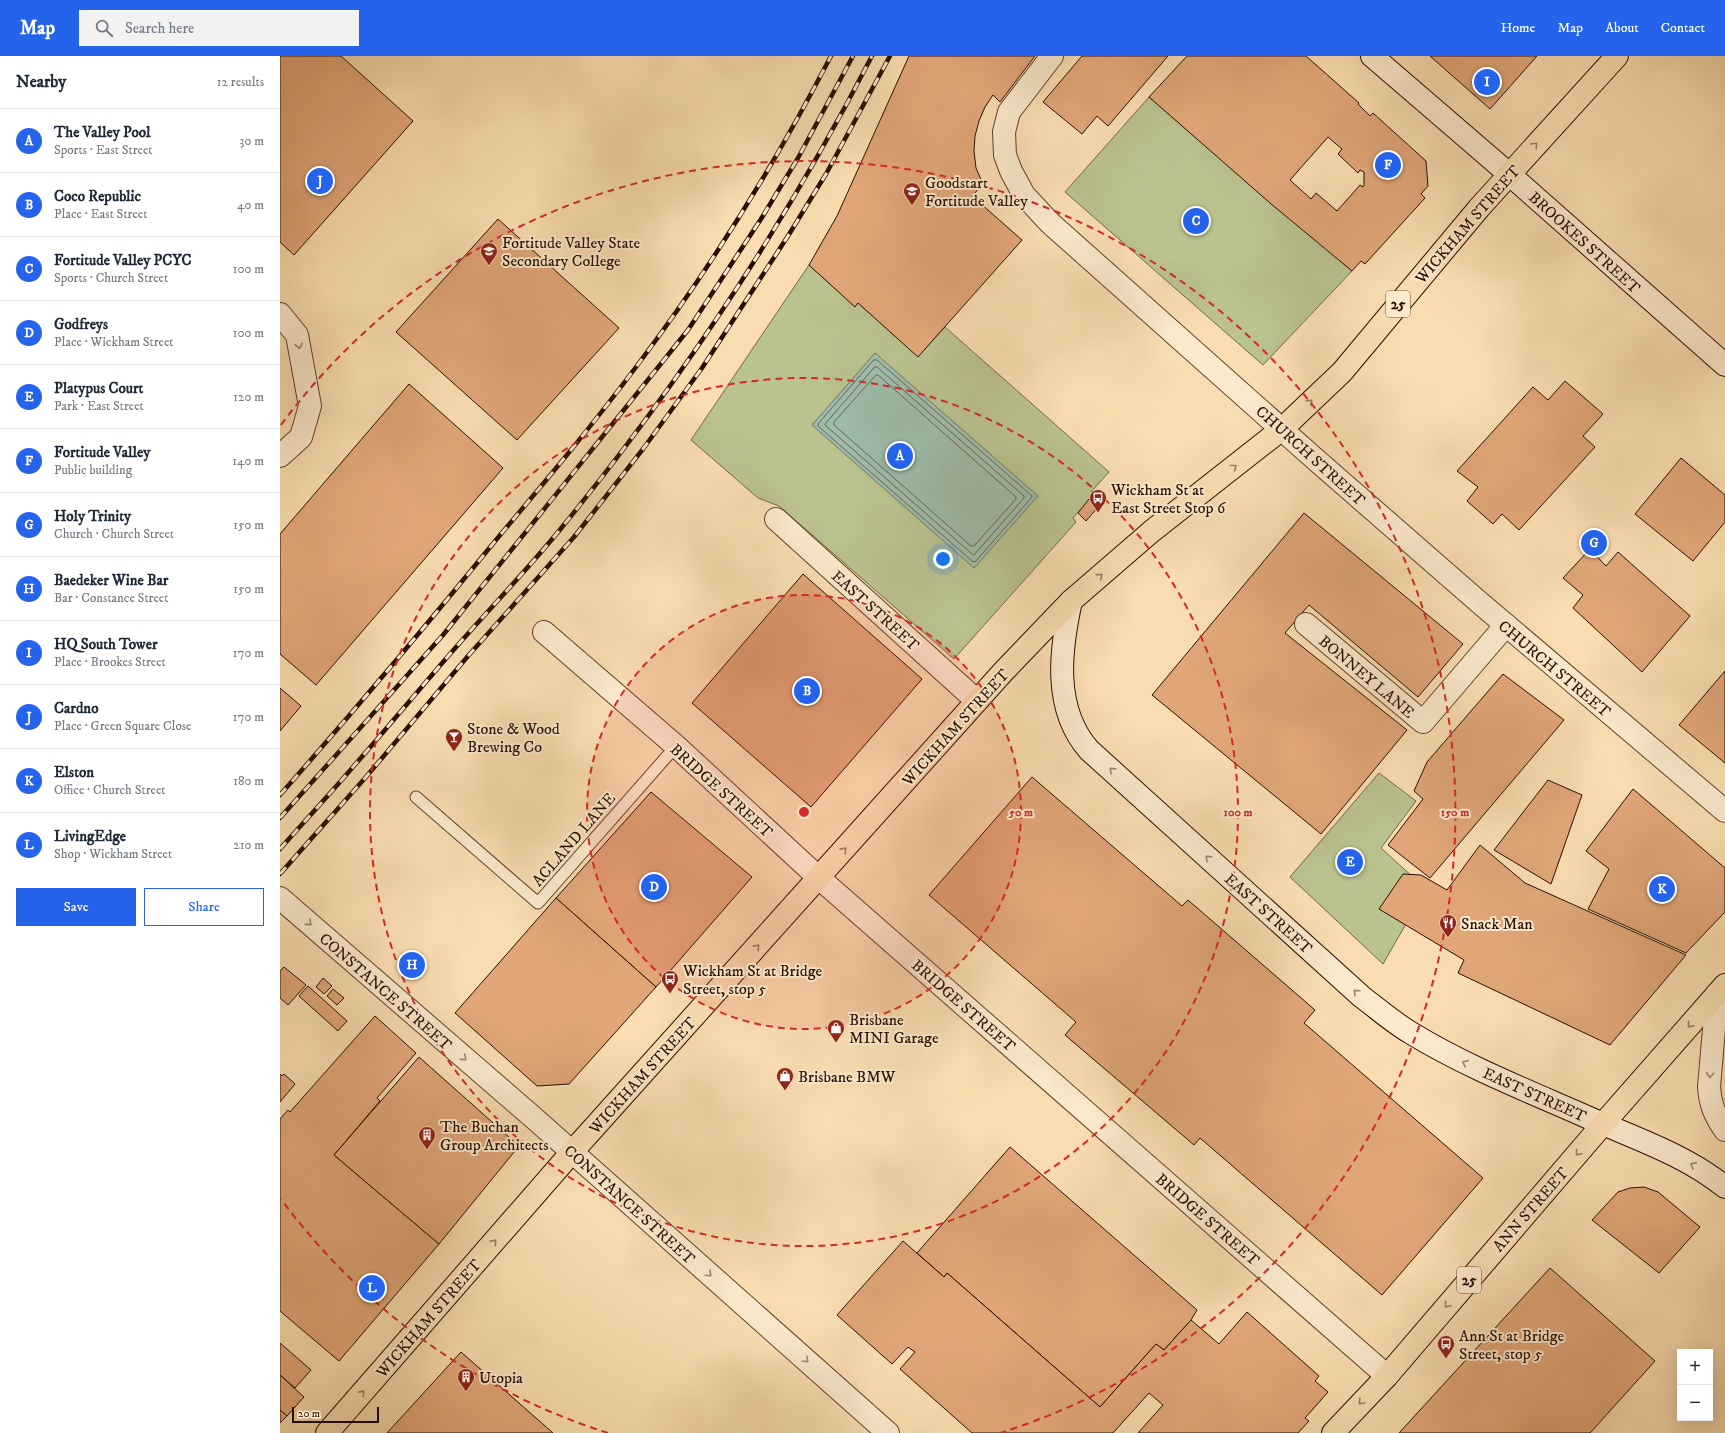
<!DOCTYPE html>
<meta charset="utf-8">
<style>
body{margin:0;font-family:"IM FELL DW Pica",serif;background:#f2f2f3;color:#1f2937}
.controls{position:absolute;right:12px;bottom:12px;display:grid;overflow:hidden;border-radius:0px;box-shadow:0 4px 16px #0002}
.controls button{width:36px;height:36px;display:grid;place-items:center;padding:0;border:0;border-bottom:1px solid #e0e1e3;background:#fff;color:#1f2937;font:20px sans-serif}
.scale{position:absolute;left:12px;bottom:10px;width:87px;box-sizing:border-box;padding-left:4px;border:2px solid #290d00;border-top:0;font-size:11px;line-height:14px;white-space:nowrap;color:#290d00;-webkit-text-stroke:3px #fbe9cc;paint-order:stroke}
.you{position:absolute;left:663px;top:503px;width:14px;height:14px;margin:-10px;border:3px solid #fff;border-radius:50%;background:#1a73e8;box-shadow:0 0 0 6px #1a73e833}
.badge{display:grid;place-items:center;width:26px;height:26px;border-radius:50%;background:#2563eb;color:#fff;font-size:13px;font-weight:700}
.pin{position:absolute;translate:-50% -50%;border:2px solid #fff;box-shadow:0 1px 4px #0006}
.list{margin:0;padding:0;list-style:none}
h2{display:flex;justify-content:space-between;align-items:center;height:52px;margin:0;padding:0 16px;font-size:17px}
h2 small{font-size:13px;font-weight:400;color:#747a83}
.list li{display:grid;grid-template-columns:26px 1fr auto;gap:12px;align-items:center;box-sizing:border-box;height:64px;padding:0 16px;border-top:1px solid #e0e1e3}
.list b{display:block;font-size:15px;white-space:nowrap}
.list p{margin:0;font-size:13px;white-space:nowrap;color:#747a83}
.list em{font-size:13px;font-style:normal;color:#747a83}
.actions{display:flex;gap:8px;padding:12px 16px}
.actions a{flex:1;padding:9px 0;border:1px solid #2563eb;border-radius:0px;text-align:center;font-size:14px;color:#2563eb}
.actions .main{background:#2563eb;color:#fff}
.icon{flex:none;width:22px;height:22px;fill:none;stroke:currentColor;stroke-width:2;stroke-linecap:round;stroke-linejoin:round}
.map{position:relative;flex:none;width:1445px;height:1377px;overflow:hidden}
header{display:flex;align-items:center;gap:24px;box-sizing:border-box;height:56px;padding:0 20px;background:#2563eb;color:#fff}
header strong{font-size:19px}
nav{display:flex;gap:22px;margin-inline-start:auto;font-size:14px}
.search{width:280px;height:36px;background:#f2f2f3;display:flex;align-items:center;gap:10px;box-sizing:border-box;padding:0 14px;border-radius:0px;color:#747a83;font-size:15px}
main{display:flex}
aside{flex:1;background:#fff}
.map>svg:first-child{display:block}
.green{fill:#bac28e;stroke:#726847}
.water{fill:#9ebca9;stroke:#6f7665}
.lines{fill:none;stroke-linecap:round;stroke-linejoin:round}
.shore{stroke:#646454;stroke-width:1}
.building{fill:#e0a678;stroke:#290d00;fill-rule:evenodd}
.service-casing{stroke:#5d412c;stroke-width:13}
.minor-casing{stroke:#5d412c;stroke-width:24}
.tertiary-casing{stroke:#5d412c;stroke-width:24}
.secondary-casing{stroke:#290d00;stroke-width:24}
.primary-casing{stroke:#290d00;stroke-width:24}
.service{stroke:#fbe9cc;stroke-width:11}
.minor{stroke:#fbe9cc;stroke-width:22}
.tertiary{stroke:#fbe9cc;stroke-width:22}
.secondary{stroke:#fbe9cc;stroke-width:22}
.primary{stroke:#f9ddb0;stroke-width:22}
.rail-casing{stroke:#290d00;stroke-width:4.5}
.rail{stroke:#fbe9cc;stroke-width:3;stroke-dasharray:9;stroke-linecap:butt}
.oneway{stroke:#9b7f61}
.oneway2{stroke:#9c8670}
.ring{fill:none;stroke:#d62828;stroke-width:2;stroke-dasharray:7 5}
.labels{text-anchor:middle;stroke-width:4;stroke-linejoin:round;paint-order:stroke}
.shield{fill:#fbe9cc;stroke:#684f3d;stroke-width:1}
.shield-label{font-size:15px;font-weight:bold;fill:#290d00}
.poi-label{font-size:16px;fill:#290d00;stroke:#fbe9cc;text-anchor:start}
.street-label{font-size:16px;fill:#290d00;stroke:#fbe9cc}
.centre{fill:#d62828;stroke:#fbe9cc;stroke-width:2}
.ring-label{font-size:12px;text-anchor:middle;font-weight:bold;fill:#d62828;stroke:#fbe9cc;stroke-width:4;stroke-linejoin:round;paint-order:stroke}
</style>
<header>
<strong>Map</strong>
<div class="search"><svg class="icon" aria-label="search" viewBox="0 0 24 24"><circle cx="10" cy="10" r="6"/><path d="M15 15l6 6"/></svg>Search here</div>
<nav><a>Home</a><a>Map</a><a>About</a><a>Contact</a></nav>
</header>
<main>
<aside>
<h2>Nearby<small>12 results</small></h2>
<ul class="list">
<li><span class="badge">A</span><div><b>The Valley Pool</b><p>Sports · East Street</p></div><em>30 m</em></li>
<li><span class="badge">B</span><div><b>Coco Republic</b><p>Place · East Street</p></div><em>40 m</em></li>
<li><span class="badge">C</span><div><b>Fortitude Valley PCYC</b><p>Sports · Church Street</p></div><em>100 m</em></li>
<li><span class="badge">D</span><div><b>Godfreys</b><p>Place · Wickham Street</p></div><em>100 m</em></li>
<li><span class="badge">E</span><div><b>Platypus Court</b><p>Park · East Street</p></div><em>120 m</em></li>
<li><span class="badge">F</span><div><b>Fortitude Valley</b><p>Public building</p></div><em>140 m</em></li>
<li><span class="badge">G</span><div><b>Holy Trinity</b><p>Church · Church Street</p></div><em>150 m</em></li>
<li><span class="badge">H</span><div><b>Baedeker Wine Bar</b><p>Bar · Constance Street</p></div><em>150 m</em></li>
<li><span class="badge">I</span><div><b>HQ South Tower</b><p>Place · Brookes Street</p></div><em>170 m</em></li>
<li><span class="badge">J</span><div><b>Cardno</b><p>Place · Green Square Close</p></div><em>170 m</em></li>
<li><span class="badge">K</span><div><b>Elston</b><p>Office · Church Street</p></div><em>180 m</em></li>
<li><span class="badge">L</span><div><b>LivingEdge</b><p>Shop · Wickham Street</p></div><em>210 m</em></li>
</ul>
<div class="actions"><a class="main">Save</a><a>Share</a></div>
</aside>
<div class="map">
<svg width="1445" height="1377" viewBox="0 0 1445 1377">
<rect width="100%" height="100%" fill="#f9ddb0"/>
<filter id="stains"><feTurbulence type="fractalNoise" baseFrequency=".005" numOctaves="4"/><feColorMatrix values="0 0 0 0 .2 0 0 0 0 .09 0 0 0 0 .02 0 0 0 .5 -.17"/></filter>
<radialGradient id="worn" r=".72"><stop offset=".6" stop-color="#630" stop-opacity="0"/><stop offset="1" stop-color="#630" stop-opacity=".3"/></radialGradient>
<g class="green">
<polygon points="869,41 1072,215 983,309 785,136"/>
<polygon points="529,209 575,250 578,247 638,300 665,271 829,416 811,436 814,439 793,462 796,466 674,603 499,450 478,442 411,384"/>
<polygon points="1099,717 1136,745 1101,792 1146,833 1103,908 1010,821"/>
</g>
<polygon class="water" points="595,297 758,440 694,512 532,369"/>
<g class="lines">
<g class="shore">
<polygon points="594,304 597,304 752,440 751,442 695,506 692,505 538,370 539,367"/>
<polygon points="595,311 597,311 744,440 744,442 694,499 692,498 545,369 546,367"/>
<polygon points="598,319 736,441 736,443 694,490 691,490 554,369 554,366 595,320"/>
</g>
</g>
<g class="building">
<polygon points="0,0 61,0 133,65 14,199 0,186"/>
<polygon points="629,0 755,0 720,46 713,39 705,51 699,65 695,80 694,95 696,112 703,128 692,140 742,184 638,301 578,247 575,251 529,209 557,160"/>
<polygon points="802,0 888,0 828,70 817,60 802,78 763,46"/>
<path d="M 907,0 L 1026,0 L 1079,47 L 1078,48 L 1090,60 L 1093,57 L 1146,105 L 1148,130 L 1141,138 L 1145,142 L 1085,208 L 1081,205 L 1072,215 L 990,147 L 869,41 ZM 1048,81 L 1062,93 L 1058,98 L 1078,117 L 1080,114 L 1084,116 L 1084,129 L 1083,131 L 1080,129 L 1057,155 L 1036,137 L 1031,143 L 1010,124 Z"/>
<polygon points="1150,0 1257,0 1210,53"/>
<polygon points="218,163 339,272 237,384 116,276"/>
<polygon points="1285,325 1323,358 1303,380 1315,391 1239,474 1222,458 1213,468 1187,445 1198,431 1177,415 1253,331 1268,344"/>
<polygon points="129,328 223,412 36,629 0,598 0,478"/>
<polygon points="1401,402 1445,439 1445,466 1413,505 1355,458"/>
<polygon points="809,443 818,451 806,465 798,457"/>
<polygon points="1024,457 1183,588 1138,641 1029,549 1005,577 1127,674 1041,778 872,639"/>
<polygon points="1310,493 1326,510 1338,496 1410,560 1362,616 1293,552 1303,539 1283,522"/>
<polygon points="523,518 642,623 531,751 412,647"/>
<polygon points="1445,615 1445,707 1399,669"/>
<polygon points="1223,618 1284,664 1150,822 1108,789 1143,743 1134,735 1147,706"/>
<polygon points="0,632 21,650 0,675"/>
<polygon points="752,721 902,850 908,844 1035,954 1024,967 1203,1122 1102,1239 920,1082 914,1089 785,979 796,966 649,839"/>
<polygon points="1268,724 1302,739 1271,828 1214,794"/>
<polygon points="1353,733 1445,812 1445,856 1406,897 1308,853 1329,813 1306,795"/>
<polygon points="371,736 472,821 376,931 276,842"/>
<polygon points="1200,789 1245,827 1406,899 1330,989 1178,917 1184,904 1099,853 1123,818 1141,819 1167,834"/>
<polygon points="276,842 376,931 289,1028 257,1030 175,957"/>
<polygon points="4,911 26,929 8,949 0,942 0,915"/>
<polygon points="43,922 52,930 44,938 36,931"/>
<polygon points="28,930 67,965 58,975 19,940"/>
<polygon points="53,933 64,942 57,949 47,940"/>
<polygon points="95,960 136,997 97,1042 100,1045 54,1099 159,1188 59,1305 0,1255 0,1063 8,1054 10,1056"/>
<polygon points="139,1001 239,1090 159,1188 54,1099"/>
<polygon points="0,1018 2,1020 4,1018 15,1028 0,1046"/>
<polygon points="730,1091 917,1254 911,1264 884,1294 876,1288 820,1351 667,1217 664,1221 637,1197"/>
<polygon points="1364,1131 1378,1136 1420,1171 1379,1217 1312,1164 1338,1136 1350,1132"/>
<polygon points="623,1185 664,1221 667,1217 820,1351 876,1288 884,1294 911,1264 939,1288 967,1256 1039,1320 1035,1325 1048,1336 1025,1362 1029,1365 1018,1377 858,1377 883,1349 869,1337 833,1377 692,1377 620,1313 635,1296 628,1291 612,1308 557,1259"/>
<polygon points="1270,1212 1375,1305 1310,1377 1119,1377"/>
<polygon points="0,1287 31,1314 15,1332 0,1319"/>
<polygon points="181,1296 273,1377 107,1377"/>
<polygon points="0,1319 24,1341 7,1360 0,1354"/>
<polygon points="0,1354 7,1360 0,1367"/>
</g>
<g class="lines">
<defs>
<polyline id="service" points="136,741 258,847 396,690"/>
<g id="minor">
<polyline points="772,0 729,56 724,76 725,99 731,115 744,139 770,167 1035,403 1200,547 1445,755"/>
<polyline points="0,258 17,279 30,350 21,381 0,400"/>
<polyline points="496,463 697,645"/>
<polyline points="1026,568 1143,666 1226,569"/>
<polyline points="264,576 396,690 539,822 1107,1320"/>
</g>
<g id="tertiary">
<polyline points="0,842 255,1063 608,1377"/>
<path d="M 1437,938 L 1429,1031 C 1430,1048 1435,1060 1445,1074"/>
</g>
<g id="secondary">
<polyline points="1092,0 1229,118 1445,309"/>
<path d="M 791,545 C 780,595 773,653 809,694 L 1082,941 C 1098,953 1114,967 1131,977 C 1187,1011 1248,1035 1307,1061 C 1354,1082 1404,1098 1445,1131"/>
</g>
<g id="primary">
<polyline points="47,1377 292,1096 723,616 791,545 872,475 1002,373 1062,316 1199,152 1337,0"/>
<polyline points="1053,1377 1107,1320 1323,1068 1445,929"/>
</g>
</defs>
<use href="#service" class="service-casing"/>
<use href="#minor" class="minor-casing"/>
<use href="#tertiary" class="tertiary-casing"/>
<use href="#secondary" class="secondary-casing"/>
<use href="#primary" class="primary-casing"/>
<use href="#service" class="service"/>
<use href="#minor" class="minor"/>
<use href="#tertiary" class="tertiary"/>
<use href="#secondary" class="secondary"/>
<use href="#primary" class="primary"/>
<defs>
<g id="rail">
<path d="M 0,739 C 74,655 146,570 216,484 C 264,427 312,370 356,311 C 430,213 495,108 551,0"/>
<polyline points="0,762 163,579 408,274 481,163 518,102 573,0"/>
<path d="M 0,793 C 24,766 49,739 73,711 C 108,671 142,630 177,590 C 212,550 249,512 283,470 C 401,325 506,167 592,0"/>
<polyline points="0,818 86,721 188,600 294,481 363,393 422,312 508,180 546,118 610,0"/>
</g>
</defs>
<use href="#rail" class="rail-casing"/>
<use href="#rail" class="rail"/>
</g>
<defs><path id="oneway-chevron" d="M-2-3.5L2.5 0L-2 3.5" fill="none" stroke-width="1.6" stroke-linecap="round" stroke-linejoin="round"/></defs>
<g class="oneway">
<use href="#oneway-chevron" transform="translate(1255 89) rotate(-47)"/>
<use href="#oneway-chevron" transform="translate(1030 346) rotate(-44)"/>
<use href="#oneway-chevron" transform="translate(954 411) rotate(-38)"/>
<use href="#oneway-chevron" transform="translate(820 520) rotate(-41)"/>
<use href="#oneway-chevron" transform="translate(564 794) rotate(-48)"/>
<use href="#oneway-chevron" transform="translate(477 891) rotate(-48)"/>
<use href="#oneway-chevron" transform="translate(1410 969) rotate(131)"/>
<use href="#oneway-chevron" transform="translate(1298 1097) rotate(131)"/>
<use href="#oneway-chevron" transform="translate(214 1186) rotate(-49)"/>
<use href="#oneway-chevron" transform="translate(1167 1249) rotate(131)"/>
<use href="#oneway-chevron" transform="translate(82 1337) rotate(-49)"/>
<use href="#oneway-chevron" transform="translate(1081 1346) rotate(135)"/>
</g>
<g class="oneway2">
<use href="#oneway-chevron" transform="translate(19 290) rotate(80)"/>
<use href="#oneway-chevron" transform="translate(832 714) rotate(-138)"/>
<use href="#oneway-chevron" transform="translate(928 802) rotate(-138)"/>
<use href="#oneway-chevron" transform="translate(29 867) rotate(41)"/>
<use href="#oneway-chevron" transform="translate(1076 936) rotate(-138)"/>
<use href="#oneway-chevron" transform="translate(184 1002) rotate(40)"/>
<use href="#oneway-chevron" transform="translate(1185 1007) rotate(-156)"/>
<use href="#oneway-chevron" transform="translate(1430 1019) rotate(95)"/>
<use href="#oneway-chevron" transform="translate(1413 1109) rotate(-151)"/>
<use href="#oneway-chevron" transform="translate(429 1218) rotate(42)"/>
<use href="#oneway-chevron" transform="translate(526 1304) rotate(42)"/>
</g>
<circle cx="524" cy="756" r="217" fill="#d62828" fill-opacity=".12"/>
<g class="ring">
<circle cx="524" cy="756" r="217"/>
<circle cx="524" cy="756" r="434"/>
<path d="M328 1377A651 651 0 0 1 1 1143M1 369A651 651 0 1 1 720 1377"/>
</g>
<defs>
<symbol id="school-pin" viewBox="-11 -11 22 30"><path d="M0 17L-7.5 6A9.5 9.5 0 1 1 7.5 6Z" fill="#8f2418" stroke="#fbe9cc"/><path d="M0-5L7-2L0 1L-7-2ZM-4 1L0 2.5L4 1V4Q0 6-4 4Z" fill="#fff"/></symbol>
<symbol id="bus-pin" viewBox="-11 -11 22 30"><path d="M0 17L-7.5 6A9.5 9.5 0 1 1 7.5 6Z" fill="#8f2418" stroke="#fbe9cc"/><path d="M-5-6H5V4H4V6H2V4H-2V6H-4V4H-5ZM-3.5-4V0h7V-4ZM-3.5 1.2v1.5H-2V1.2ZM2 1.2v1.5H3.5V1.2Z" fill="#fff"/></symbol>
<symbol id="bar-pin" viewBox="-11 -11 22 30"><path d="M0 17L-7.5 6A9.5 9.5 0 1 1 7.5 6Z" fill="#8f2418" stroke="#fbe9cc"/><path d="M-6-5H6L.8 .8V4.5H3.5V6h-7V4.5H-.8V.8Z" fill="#fff"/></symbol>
<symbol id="restaurant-pin" viewBox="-11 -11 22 30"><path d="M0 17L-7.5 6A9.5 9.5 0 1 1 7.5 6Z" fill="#8f2418" stroke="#fbe9cc"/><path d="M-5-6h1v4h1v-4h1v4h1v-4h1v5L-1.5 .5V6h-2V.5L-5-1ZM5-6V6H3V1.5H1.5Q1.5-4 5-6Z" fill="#fff"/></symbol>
<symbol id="shop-pin" viewBox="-11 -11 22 30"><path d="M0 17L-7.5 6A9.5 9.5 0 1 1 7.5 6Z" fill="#8f2418" stroke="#fbe9cc"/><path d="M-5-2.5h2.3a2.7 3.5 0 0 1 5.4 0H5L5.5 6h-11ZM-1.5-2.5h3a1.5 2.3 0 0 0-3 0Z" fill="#fff"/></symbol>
<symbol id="building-pin" viewBox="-11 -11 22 30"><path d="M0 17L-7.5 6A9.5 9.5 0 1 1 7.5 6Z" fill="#8f2418" stroke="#fbe9cc"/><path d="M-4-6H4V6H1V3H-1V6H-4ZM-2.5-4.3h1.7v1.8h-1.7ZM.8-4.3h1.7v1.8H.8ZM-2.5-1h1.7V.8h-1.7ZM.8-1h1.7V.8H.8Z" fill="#fff"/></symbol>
</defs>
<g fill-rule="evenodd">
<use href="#school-pin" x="622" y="125" width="20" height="27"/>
<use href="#school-pin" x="199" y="185" width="20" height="27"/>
<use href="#bus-pin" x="808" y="432" width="20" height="27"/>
<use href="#bar-pin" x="164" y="671" width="20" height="27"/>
<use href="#restaurant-pin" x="1158" y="857" width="20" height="27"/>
<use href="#bus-pin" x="380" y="913" width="20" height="27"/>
<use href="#shop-pin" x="546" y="962" width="20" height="27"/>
<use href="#shop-pin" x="495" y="1010" width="20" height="27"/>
<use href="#building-pin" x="137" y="1069" width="20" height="27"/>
<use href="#bus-pin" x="1156" y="1278" width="20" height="27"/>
<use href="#building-pin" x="176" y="1311" width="20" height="27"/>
</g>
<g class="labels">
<g class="shield">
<rect x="1106" y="235" width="24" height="26" rx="3"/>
<rect x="1177" y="1211" width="24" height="26" rx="3"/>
</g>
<g class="shield-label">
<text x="1118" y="253">25</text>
<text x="1189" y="1229">25</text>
</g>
<g class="poi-label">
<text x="645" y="132">Goodstart<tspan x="645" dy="18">Fortitude Valley</tspan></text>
<text x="222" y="192">Fortitude Valley State<tspan x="222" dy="18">Secondary College</tspan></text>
<text x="831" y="439">Wickham St at<tspan x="831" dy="18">East Street Stop 6</tspan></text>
<text x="187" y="678">Stone &amp; Wood<tspan x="187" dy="18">Brewing Co</tspan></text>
<text x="1181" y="873">Snack Man</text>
<text x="403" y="920">Wickham St at Bridge<tspan x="403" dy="18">Street, stop 5</tspan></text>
<text x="569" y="969">Brisbane<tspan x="569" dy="18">MINI Garage</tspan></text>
<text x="518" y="1026">Brisbane BMW</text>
<text x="160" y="1076">The Buchan<tspan x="160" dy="18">Group Architects</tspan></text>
<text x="1179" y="1285">Ann St at Bridge<tspan x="1179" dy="18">Street, stop 5</tspan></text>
<text x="199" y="1327">Utopia</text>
</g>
<g class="street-label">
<text transform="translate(1187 168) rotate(-49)" y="6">WICKHAM STREET</text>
<text transform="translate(1305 186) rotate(42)" y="6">BROOKES STREET</text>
<text transform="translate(1031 399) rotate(42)" y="6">CHURCH STREET</text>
<text transform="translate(596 554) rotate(42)" y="6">EAST STREET</text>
<text transform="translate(1275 612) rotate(40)" y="6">CHURCH STREET</text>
<text transform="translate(1087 620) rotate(40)" y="6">BONNEY LANE</text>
<text transform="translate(675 671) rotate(-48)" y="6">WICKHAM STREET</text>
<text transform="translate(442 734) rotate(42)" y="6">BRIDGE STREET</text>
<text transform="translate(293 783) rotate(-49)" y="6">ACLAND LANE</text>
<text transform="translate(989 857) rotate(42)" y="6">EAST STREET</text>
<text transform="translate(106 935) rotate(41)" y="6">CONSTANCE STREET</text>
<text transform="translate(684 949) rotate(41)" y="6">BRIDGE STREET</text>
<text transform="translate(362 1019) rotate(-48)" y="6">WICKHAM STREET</text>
<text transform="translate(1255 1038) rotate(24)" y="6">EAST STREET</text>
<text transform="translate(350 1148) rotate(42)" y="6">CONSTANCE STREET</text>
<text transform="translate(1250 1153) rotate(-49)" y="6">ANN STREET</text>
<text transform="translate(928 1163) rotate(41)" y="6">BRIDGE STREET</text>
<text transform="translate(148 1262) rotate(-49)" y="6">WICKHAM STREET</text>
</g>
</g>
<circle cx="524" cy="756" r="6" class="centre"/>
<g class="ring-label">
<text x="741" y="760">50 m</text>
<text x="958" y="760">100 m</text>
<text x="1175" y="760">150 m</text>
</g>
<rect width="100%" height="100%" filter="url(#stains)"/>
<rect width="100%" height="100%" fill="url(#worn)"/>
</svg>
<div class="controls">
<button>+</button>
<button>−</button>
</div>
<div class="scale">20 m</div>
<div class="you"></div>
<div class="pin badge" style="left:620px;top:400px">A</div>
<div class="pin badge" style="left:527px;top:635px">B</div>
<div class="pin badge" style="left:916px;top:165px">C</div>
<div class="pin badge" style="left:374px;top:831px">D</div>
<div class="pin badge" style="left:1070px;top:806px">E</div>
<div class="pin badge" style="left:1108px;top:109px">F</div>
<div class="pin badge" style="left:1314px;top:487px">G</div>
<div class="pin badge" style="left:132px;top:909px">H</div>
<div class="pin badge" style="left:1207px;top:26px">I</div>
<div class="pin badge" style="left:40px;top:125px">J</div>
<div class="pin badge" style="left:1382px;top:833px">K</div>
<div class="pin badge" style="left:92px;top:1232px">L</div>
</div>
</main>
